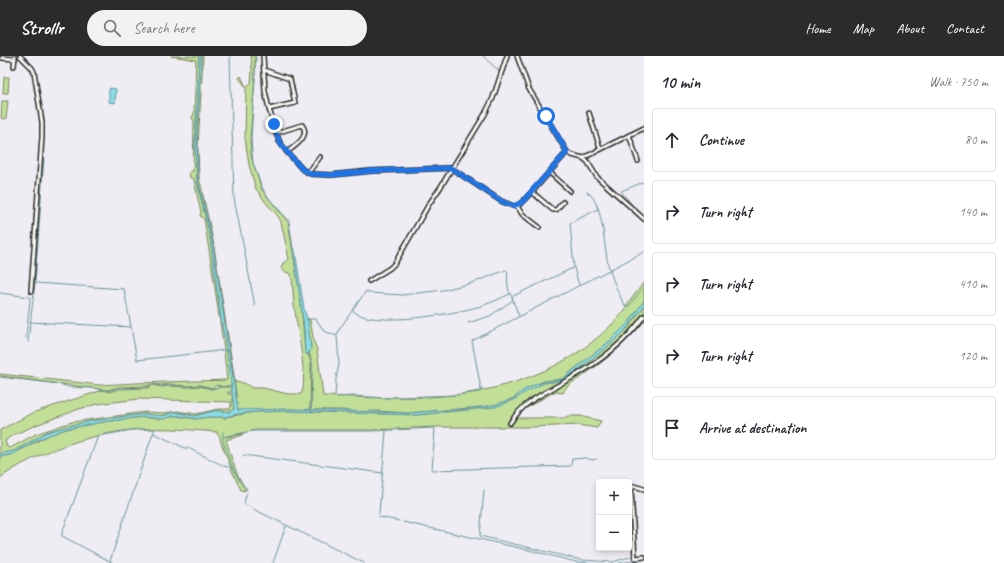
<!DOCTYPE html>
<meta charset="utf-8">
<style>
body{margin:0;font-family:Caveat,sans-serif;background:#f2f2f3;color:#2b2b33}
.controls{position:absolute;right:12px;bottom:12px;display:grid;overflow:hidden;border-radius:4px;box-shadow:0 2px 6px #0003}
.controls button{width:36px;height:36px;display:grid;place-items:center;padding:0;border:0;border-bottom:1px solid #e1e1e2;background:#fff;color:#2b2b33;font:20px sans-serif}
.stop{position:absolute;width:12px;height:12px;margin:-9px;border:3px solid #1a73e8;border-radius:50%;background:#fff}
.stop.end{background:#1a73e8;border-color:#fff;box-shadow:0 1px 4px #0008}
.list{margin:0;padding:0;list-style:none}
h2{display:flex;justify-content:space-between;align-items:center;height:52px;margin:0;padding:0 16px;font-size:17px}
h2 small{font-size:13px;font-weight:400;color:#7c7c81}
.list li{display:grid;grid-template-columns:26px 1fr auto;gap:12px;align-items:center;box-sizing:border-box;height:64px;margin:0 8px 8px;padding:0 8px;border:1px solid #e1e1e2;border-radius:4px}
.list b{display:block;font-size:15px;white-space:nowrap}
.list em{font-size:13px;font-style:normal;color:#7c7c81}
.icon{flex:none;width:22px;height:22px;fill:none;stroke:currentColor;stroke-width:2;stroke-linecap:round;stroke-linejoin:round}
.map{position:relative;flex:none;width:644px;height:507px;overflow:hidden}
header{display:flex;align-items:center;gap:24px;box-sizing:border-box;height:56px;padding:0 20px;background:#2b2b2b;color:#fff}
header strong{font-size:19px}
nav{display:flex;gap:22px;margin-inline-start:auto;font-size:14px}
.search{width:280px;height:36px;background:#f2f2f3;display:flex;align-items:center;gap:10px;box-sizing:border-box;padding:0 14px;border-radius:22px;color:#7c7c81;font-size:15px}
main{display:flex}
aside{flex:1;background:#fff}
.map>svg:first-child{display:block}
.green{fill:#c2df97;stroke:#768561;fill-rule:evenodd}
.water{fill:#8bdce5;stroke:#65959b}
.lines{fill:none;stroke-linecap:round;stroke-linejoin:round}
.stream{stroke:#65959b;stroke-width:1}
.minor-casing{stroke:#2b2b2b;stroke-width:6}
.minor{stroke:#f6f6f2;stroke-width:3}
.route{stroke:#1a73e8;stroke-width:5}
</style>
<header>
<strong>Strollr</strong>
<div class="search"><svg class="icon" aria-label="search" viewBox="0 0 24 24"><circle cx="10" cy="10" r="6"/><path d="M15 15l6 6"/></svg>Search here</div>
<nav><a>Home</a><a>Map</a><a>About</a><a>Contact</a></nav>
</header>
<main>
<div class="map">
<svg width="644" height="507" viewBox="0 0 644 507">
<rect width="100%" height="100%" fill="#efecf3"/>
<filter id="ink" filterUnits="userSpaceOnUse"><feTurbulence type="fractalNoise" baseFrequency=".025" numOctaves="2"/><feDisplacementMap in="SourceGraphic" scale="8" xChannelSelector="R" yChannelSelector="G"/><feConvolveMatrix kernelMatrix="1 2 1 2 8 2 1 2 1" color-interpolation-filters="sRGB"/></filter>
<g filter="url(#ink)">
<g class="green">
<polygon points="171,0 199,0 195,91 197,126 210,181 221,264 227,294 224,294 213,219 204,163 200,160 201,157 194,124 193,122 190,122 189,116 193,115 194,66 192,61 194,58 196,4"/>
<path d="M 201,0 L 203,0 L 198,92 L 199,121 L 213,184 L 235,326 L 244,327 L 252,332 L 263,332 L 288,338 L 301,338 C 309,328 296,265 294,249 C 293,238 293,228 291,218 L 283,215 L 281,212 L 283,207 L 289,203 L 281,166 L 278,160 L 267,148 L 256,133 L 249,109 L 245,82 L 246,31 L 239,22 L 241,20 L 245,29 L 248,30 L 251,28 L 252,14 L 251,0 L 255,0 L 255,25 L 250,83 L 251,99 L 253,107 L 262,134 L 288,166 L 301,246 L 305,296 L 306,298 L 308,298 L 311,306 L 310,354 L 290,353 L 241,355 L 238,354 L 237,353 L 236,337 L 212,183 L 198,125 L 197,81 Z"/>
<polygon points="4,21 9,21 8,37 3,37"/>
<polygon points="2,45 8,45 6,63 1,62"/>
<path d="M 644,226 L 644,245 L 629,266 L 610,285 L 573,314 L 562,323 L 544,325 L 524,334 L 513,343 L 494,349 L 483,351 L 407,357 L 377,355 L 355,356 L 343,354 L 311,354 L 312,307 L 309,297 L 311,290 L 307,263 L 310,264 L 314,286 L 317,293 L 323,340 L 386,342 L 396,341 C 482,344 570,321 626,253 L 627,249 Z"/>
<path d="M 644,250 L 644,266 C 626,287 605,305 581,321 C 574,326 566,329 563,337 L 554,336 L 526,352 L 518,360 L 519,362 L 564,362 L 568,360 L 580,360 L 601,365 L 597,372 L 578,369 L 532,371 L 436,371 L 372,374 L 255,374 L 226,381 L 243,378 L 240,380 L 226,384 C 231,398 236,423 247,433 L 244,435 L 241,434 L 231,413 L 233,413 L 233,412 L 231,412 L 220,384 L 220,380 L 217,378 L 217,376 C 193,374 168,372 144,373 C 98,375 37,395 0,422 L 0,401 L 13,398 L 51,378 L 66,373 L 103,366 L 142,361 L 159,363 L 176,360 L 195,363 L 208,361 L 223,361 L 225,363 L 226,361 L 255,356 L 289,355 L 417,359 L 495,351 L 544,327 L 565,324 L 606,292 L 629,271 Z"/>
<polygon points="227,295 232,329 224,331 216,329 212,332 200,329 186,330 169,328 161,329 153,328 147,330 119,331 107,334 0,320 0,318 100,329 136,327 227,324 224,296"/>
<path d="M 153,329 L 161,331 L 169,330 L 186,331 L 199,330 L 212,333 L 218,331 L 231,331 L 232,336 L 228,336 L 228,338 L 232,338 L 234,353 L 229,356 L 222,355 L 214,355 L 194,360 L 184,357 L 173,357 L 160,360 L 144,358 L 91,365 L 69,370 L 47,376 L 14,395 L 0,398 L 0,374 L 35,356 L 103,334 L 109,336 L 119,333 L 147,332 ZM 139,343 L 231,346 L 231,350 L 230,353 L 218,353 L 196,358 L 177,355 L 164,357 L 145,356 L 72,366 L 36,378 L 10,392 L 7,391 L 5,385 L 11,380 L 36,369 L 79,353 L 97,348 Z"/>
</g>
<g class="water">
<polygon points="199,0 201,0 201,4 197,81 198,125 212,183 238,354 290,353 407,357 465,353 494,349 513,343 524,334 537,328 547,325 562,323 610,285 629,266 644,245 644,250 623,277 606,292 565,324 544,327 524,337 514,344 495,351 417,359 289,355 255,356 238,358 225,361 208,361 196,363 180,360 173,360 164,363 142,361 103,366 66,373 39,383 13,398 0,401 0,398 14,395 47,376 69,370 91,365 144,358 163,360 175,356 194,360 214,355 222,355 229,356 234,353 228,302 221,264 210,181 197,126 195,91"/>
<polygon points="110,32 116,33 115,47 109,46 109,34"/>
<polygon points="293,192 295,194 304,253 308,265 311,293 308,298 306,298 305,296 304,271"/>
</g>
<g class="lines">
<g class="stream">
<polyline points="230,0 234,142 255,250"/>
<polyline points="256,0 251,83 253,107 261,129 266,139 289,165 293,192"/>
<polyline points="483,0 500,16"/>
<path d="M 587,136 C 605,146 603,196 610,215 C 614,227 619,240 626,251 L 629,250 L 644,230"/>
<polyline points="636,154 621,135 644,126"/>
<polyline points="35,227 124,233 137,304 227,294"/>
<polyline points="579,229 574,212 570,167 598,153 597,150"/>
<polyline points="0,237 30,241 30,244 26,282"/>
<path d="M 353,255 C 371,273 461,257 484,249 C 493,246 501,242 510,238"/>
<polyline points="519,260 512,242 513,240 573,212"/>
<polyline points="306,263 316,263 324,275 337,280 339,308 336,323 335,341 354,340 386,342 396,341 457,339 479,336 481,335 481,333 472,285 644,196"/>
<polyline points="30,266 131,271"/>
<polyline points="468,267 490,260 513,244"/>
<path d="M 337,279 L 340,272 L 366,235 L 369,237 L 402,239 L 443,234 L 472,227 L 506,214 L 508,216 C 507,223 507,235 512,241"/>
<polyline points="28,286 35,227 44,101"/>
<polyline points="309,296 312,307 311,355"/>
<path d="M 0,321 L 59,328 L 69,331 L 94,332 L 107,335 L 119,332 L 147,331 L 153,328 L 161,330 L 169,329 L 186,331 L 199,329 L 211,333 C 218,330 225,331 232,329"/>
<polyline points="223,376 223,385 233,413 245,434"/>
<polyline points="223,381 253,375 372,375 435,372 432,414 571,410 572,403 585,402 593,404 596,403"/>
<polyline points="243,399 383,417"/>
<polyline points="484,434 480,480 581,504 612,506 634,500"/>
<polyline points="247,437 244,446 245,449 364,507"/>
<polyline points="629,451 632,483"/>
<polyline points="379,458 386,375"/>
<polyline points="379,461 399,465"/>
<polyline points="403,466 533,495 576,506 591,507"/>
<polyline points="110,505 153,377 187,393 188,392 224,410 233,412"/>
<polyline points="113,507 62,480 62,477 98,380 132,374 154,373 154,377"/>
<polyline points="273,507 286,470"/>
<polyline points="619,507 633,505 644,507"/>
</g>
<defs>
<g id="minor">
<polyline points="20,0 32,12 34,16 42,66 42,81 31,235"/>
<polyline points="263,0 265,35 269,53 279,85 287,96 302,113 311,118 331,119 371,115 451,112 501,145 513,150 517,150 521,147 532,136 567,96"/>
<polyline points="517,0 529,33 567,96 572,99 583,102 587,105 597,121 644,163"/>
<polyline points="2,2 15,3"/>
<polyline points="14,10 15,0"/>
<polyline points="264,14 290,23 295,47 269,53"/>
<polyline points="589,57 600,92"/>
<path d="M 276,77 L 302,69 C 311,80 295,90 287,96"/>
<polyline points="629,79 638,105"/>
<polyline points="583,102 644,72"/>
<polyline points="549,116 570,135"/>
<polyline points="308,117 320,101"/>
<polyline points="532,136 553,154 556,154 563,146"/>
<polyline points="517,150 522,158 539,171"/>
<polyline points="369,225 390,212 395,207 429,148 440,132 485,58 493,42 507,0"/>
<path d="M 510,367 C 525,344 543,338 566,325 C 595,309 625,287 644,260"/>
<polyline points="644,433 634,430 631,434 635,502 644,501"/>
</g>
</defs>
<use href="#minor" class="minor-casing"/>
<use href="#minor" class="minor"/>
</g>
</g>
<g class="lines" filter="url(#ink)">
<polyline class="route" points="274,68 276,78 282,90 302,113 311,118 331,119 372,115 451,112 501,145 513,150 521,147 567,96 546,60"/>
</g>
</svg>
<div class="controls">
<button>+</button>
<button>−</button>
</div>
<div class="stop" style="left:546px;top:60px"></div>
<div class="stop end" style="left:274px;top:68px"></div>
</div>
<aside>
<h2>10 min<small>Walk · 750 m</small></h2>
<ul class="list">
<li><svg class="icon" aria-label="ahead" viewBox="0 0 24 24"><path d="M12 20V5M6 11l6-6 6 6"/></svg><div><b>Continue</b></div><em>80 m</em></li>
<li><svg class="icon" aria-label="right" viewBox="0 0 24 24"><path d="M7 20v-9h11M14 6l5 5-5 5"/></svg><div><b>Turn right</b></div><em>140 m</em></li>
<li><svg class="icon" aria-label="right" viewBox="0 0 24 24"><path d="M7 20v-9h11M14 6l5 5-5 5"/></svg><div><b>Turn right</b></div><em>410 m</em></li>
<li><svg class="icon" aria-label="right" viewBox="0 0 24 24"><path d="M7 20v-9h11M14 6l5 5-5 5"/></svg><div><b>Turn right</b></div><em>120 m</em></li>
<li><svg class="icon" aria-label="arrive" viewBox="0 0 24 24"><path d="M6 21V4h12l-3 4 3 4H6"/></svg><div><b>Arrive at destination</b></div></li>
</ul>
</aside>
</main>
